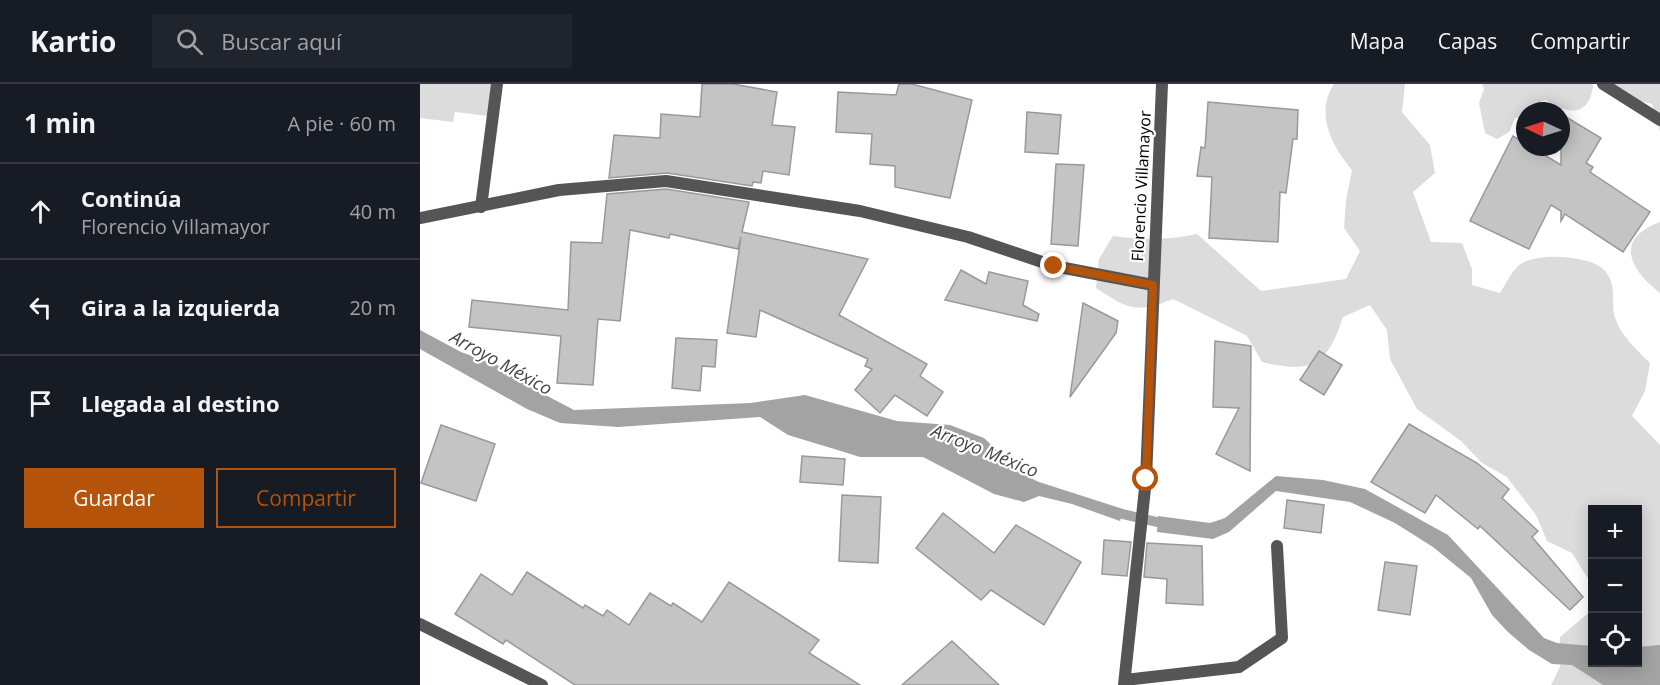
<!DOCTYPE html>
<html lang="es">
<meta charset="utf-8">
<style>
body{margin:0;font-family:"Open Sans",sans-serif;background:#20242c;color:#f1f3f6}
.controls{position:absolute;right:18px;bottom:18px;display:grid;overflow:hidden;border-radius:0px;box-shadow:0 3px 15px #0003}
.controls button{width:54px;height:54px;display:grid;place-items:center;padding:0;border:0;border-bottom:2px solid #363941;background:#171b24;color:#f1f3f6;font:30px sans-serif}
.compass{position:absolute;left:1096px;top:18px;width:54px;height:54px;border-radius:50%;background:#171b24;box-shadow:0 3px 15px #0003;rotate:274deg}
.stop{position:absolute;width:18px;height:18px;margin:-14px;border:4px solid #b45309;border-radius:50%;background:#fff}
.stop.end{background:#b45309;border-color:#fff;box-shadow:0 2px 6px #0008}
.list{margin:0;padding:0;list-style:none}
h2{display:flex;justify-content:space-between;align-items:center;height:78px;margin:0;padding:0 24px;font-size:26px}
h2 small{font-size:20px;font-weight:400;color:#9ea1a6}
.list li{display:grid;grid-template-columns:39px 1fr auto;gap:18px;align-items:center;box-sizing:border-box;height:96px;padding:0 24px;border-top:2px solid #363941}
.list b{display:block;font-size:22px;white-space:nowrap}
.list p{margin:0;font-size:20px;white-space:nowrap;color:#9ea1a6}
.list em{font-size:20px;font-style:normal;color:#9ea1a6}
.actions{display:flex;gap:12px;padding:18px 24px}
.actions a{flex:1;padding:14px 0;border:2px solid #b45309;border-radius:0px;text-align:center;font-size:21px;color:#b45309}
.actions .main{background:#b45309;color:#fff}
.icon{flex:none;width:33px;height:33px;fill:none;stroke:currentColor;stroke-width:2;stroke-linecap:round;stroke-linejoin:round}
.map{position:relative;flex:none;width:1240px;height:601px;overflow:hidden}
header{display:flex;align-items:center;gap:36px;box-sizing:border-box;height:84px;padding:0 30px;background:#171b24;border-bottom:2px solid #363941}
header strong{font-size:28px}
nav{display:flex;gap:33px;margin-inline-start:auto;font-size:21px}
.search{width:420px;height:54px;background:#20242c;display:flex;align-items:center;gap:15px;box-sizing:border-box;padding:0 21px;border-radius:0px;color:#9ea1a6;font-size:22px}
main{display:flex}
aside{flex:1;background:#171b24}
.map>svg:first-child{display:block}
.green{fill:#dcdcdc}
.water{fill:#a3a3a3}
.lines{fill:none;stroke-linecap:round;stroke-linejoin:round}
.stream{stroke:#a3a3a3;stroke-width:10}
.building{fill:#c4c4c4;stroke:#999;stroke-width:1.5}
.lane{stroke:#555;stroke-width:12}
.street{stroke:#555;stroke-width:12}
.route{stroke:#b45309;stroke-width:8}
.labels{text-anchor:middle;stroke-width:4.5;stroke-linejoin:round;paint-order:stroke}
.street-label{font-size:16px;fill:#000;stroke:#fff}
.water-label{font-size:18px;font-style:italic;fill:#444;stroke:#fff}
</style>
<header>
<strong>Kartio</strong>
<div class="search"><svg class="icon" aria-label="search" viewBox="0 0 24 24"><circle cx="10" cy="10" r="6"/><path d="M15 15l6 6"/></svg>Buscar aquí</div>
<nav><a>Mapa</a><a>Capas</a><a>Compartir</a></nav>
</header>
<main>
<aside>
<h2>1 min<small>A pie · 60 m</small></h2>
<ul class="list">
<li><svg class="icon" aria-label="ahead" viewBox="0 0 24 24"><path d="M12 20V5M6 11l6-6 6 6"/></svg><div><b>Continúa</b><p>Florencio Villamayor</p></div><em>40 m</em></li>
<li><svg class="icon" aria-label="left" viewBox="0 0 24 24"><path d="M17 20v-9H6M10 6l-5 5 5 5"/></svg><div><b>Gira a la izquierda</b></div><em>20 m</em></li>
<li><svg class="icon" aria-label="arrive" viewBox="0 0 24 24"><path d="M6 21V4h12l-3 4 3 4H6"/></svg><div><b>Llegada al destino</b></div></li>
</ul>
<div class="actions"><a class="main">Guardar</a><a>Compartir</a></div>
</aside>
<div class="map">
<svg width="1240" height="601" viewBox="0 0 1240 601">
<rect width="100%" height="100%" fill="#fff"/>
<g class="green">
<polygon points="0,0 72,0 68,32 35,28 33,38 0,34"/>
<path d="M 914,0 L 985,0 L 982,28 L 1010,61 L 1015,89 L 993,108 L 1011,158 L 1042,159 L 1052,185 L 1052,201 L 1080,209 C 1085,201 1091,189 1098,182 C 1113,168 1166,171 1182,184 C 1200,200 1189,221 1196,236 C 1202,253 1218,267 1230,279 L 1225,307 L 1212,332 L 1240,361 L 1240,601 L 1131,601 L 1140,583 L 1140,553 L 1172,526 L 1172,578 L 1218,578 L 1218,426 L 1172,426 L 1172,501 L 1152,469 L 1127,457 L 1116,431 L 1087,393 L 1062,379 L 1041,357 L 997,325 L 970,275 L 967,246 L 950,221 L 923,233 C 907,282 892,290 842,278 L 827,252 L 753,215 C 716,230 708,225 676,204 L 679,175 L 693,152 C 723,156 748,156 777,150 L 841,207 L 926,195 L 940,167 L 924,144 L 926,116 L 932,86 C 913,63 894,30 914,0 Z"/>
<path d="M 1062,0 L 1173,0 C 1171,32 1148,32 1126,16 L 1113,20 L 1111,27 L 1105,27 L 1105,33 L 1095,34 L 1089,48 L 1077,55 L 1065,49 L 1059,19 L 1064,5 Z"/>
<polygon points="1188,0 1240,0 1240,48 1232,20 1206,13"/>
<path d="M 1240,138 L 1240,209 C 1209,185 1194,155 1240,138 Z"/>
</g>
<g class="water">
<polygon points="0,246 41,268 82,283 114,305 154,326 331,319 385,311 477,337 530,341 564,354 602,390 619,398 703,425 700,437 652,420 619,412 604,418 574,410 503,373 440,373 411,364 368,351 340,333 198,343 140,339 107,325 0,265"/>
<polygon points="856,392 903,396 945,405 1028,451 1124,554 1137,559 1172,562 1172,578 1218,578 1218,563 1240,561 1240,601 1183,601 1152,581 1132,580 1109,566 1088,548 1072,531 1051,494 1013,463 975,439 930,418 856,407 809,448 793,455 737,448 738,432 790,439 805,434"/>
</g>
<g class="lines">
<polyline class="stream" points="689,427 750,441"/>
</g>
<g class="building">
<polygon points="282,0 313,0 357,8 352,41 375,43 369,91 343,87 341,99 333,98 332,102 247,89 189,94 194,51 240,54 241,30 280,33"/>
<polygon points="479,0 492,0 552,16 530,114 475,103 475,82 450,80 452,50 416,48 418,8 476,11"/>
<polygon points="788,18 878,26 877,55 873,55 866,109 860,108 858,158 789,154 792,93 777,92 781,63 785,64"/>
<polygon points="607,28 641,31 638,70 605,68"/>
<polygon points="1141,30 1181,54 1166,79 1173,83 1170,88 1230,128 1203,168 1145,130 1141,137 1141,127 1131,121 1109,165 1050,137 1093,52 1105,59 1105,63 1111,63 1141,81"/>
<polygon points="636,80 664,81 658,162 631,160"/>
<polygon points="246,105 329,118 322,148 448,175 419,231 507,280 500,292 523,308 507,332 475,311 460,329 435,306 452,285 445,282 448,275 340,226 336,253 307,249 321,153 318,165 250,150 249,154 210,146 200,237 178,235 173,301 137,299 141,252 49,243 52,216 148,226 151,158 182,159 187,110"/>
<polygon points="541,186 566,200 569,188 608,197 603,221 619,230 617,237 525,216"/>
<polygon points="663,219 698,237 696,249 650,313"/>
<polygon points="256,254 297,256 295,283 282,282 280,307 252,304"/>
<polygon points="795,257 831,262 830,387 796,370 819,324 793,323"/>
<polygon points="899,267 922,281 904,311 880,296"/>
<polygon points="989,340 1057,379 1089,405 1082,414 1118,447 1112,453 1163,513 1150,526 1060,442 1058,445 1016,411 1005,429 951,398"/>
<polygon points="21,341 75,360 56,417 1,399"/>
<polygon points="382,372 425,375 423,401 380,398"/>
<polygon points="422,411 461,413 458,479 419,477"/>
<polygon points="867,416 904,421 901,449 864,444"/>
<polygon points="523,429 574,469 596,441 661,478 624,541 571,506 561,516 496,464"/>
<polygon points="684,456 711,458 707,492 682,490"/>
<polygon points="727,459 782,462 783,521 746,519 747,495 724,493"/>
<polygon points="965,478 997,482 990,531 958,526"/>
<polygon points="107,488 163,524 165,521 183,532 187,526 209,541 230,509 251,522 253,519 282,538 309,498 399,556 389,569 440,601 155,601 86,556 83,560 35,530 61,490 92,511"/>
<polygon points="532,557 579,601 482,601"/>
</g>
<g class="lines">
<g class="lane">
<polyline points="61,123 77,0"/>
<polyline points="705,596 819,583 862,554 857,462"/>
</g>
<g class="street">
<polyline points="1183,0 1240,36"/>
<polyline points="0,134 139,106 246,97 440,127 548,153 634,182 733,201"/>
<polyline points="0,540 122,601"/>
<polyline points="704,601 726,395 742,0"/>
</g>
</g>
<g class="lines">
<polyline class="route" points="634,182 733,201 726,395"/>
</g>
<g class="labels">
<g class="street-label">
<text transform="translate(721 102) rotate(-87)" y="6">Florencio Villamayor</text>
</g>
<g class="water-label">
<text transform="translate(81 279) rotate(29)" y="6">Arroyo México</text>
<text transform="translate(565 367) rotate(22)" y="6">Arroyo México</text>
</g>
</g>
</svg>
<div class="controls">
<button>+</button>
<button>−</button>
<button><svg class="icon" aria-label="locate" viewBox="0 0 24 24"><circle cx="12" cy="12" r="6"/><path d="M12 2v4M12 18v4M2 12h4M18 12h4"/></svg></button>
</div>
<svg class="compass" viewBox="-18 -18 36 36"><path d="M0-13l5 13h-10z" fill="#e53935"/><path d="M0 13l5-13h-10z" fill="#9ea1a6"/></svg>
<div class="stop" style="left:726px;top:395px"></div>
<div class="stop end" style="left:634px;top:182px"></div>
</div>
</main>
